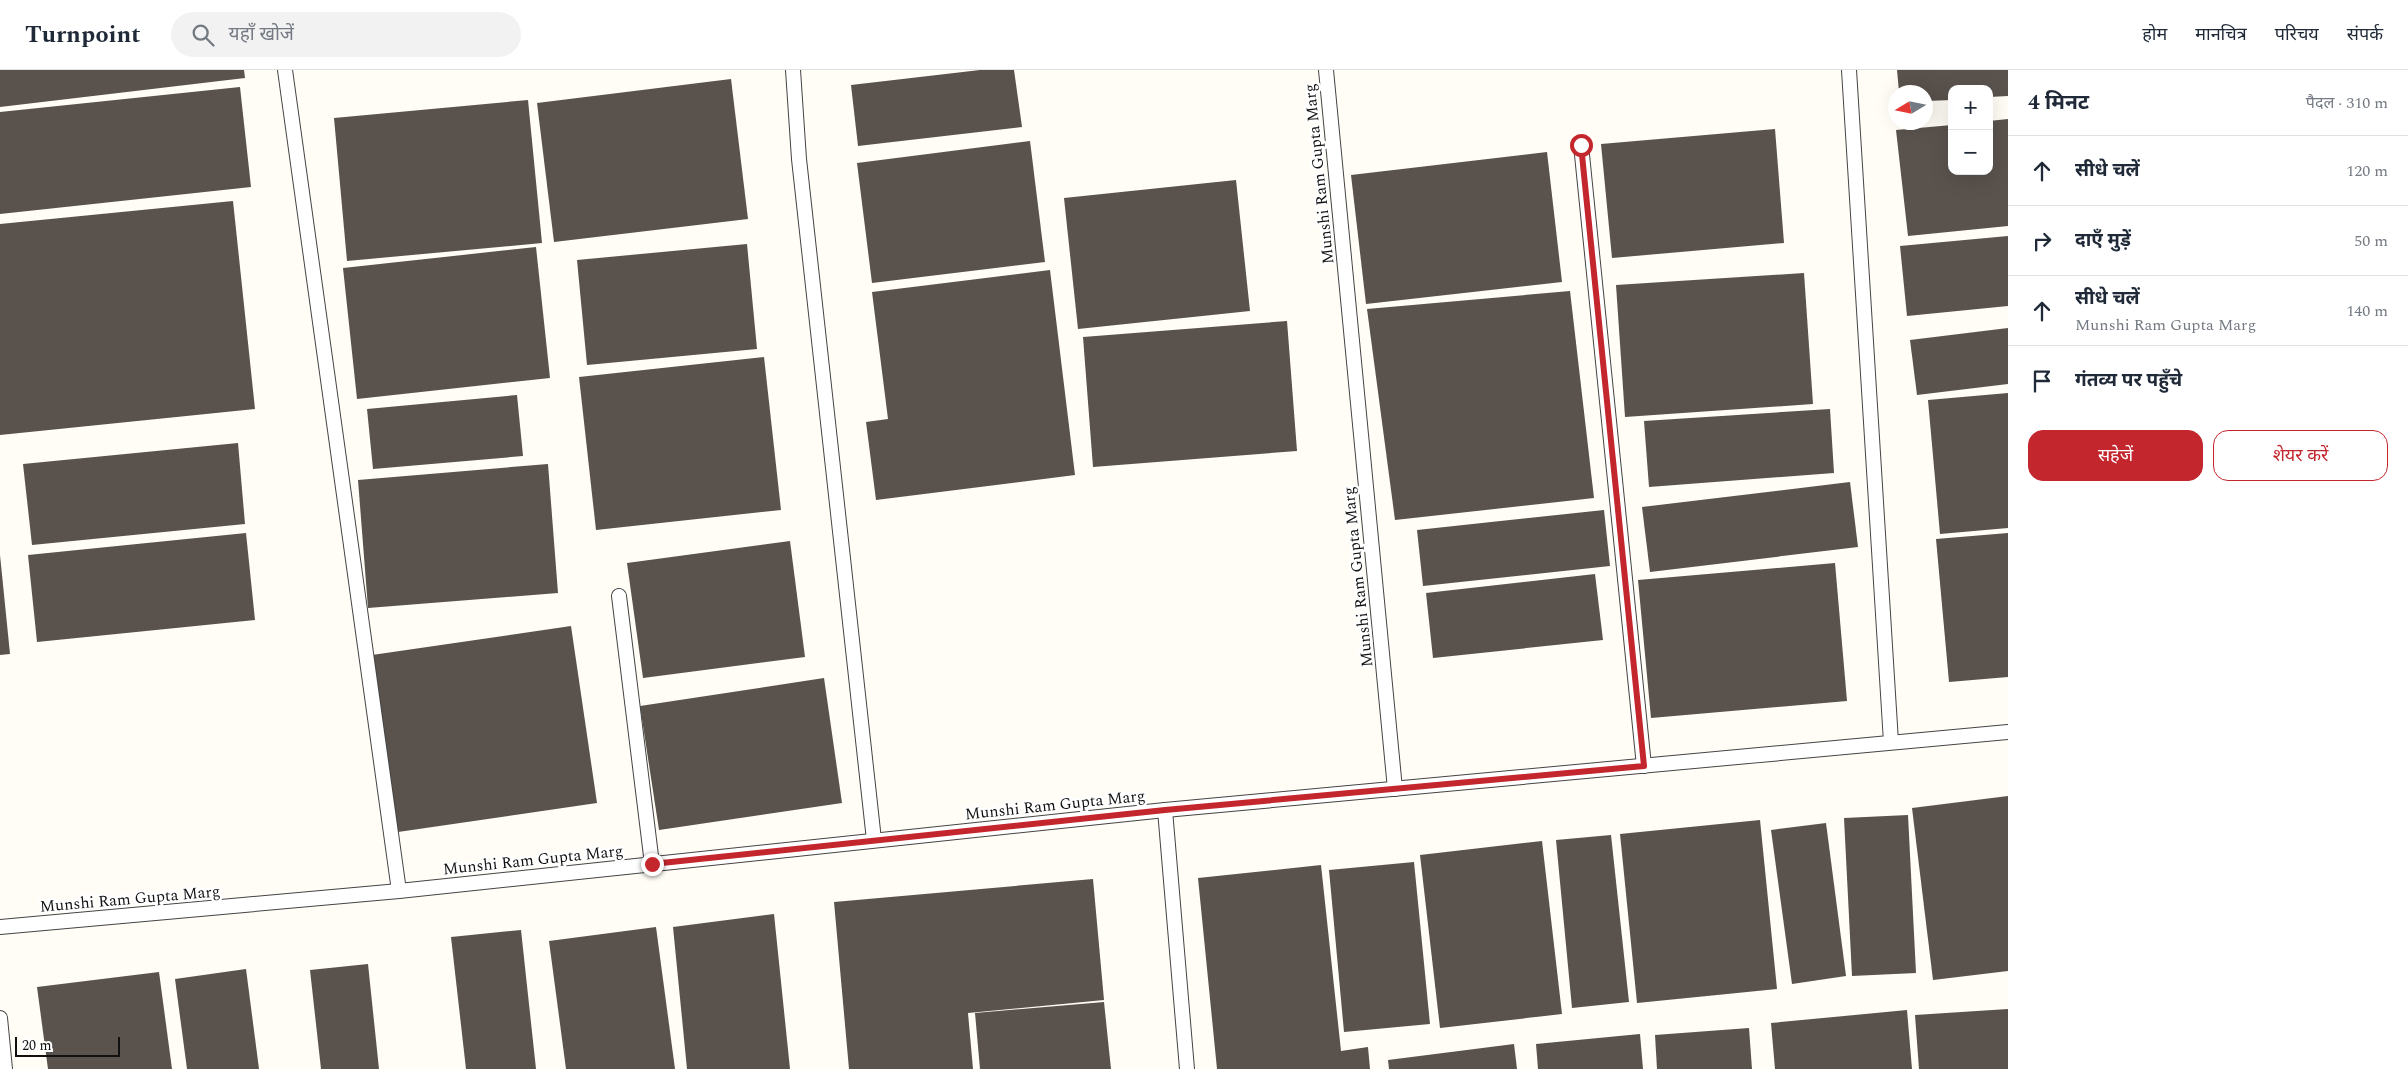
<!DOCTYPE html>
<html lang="hi">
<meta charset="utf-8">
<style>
body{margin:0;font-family:Spectral,"Noto Sans Devanagari",serif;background:#f2f2f3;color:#1f2937}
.controls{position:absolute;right:15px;top:15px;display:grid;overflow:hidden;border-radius:10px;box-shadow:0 5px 20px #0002}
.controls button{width:45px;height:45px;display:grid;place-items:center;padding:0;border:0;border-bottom:1px solid #e0e1e3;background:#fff;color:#1f2937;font:25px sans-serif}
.compass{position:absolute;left:1888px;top:15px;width:45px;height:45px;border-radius:50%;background:#fff;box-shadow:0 5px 20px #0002;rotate:260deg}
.scale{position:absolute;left:15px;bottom:12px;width:105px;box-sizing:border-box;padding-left:5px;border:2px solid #111;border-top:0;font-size:14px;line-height:18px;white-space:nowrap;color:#111;-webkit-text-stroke:4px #fff;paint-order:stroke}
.stop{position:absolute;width:15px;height:15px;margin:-11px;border:4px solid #c4262e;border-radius:50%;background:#fff}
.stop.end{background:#c4262e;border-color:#fff;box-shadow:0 1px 5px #0008}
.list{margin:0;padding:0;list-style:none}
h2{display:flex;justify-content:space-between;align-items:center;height:65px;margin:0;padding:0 20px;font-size:21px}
h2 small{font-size:16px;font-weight:400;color:#747a83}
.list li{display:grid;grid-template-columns:32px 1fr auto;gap:15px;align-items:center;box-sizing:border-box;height:70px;padding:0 20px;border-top:1px solid #e0e1e3}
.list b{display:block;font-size:19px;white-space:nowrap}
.list p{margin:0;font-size:16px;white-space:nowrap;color:#747a83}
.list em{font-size:16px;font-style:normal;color:#747a83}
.actions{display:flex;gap:10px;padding:15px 20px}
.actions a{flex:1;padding:11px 0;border:1px solid #c4262e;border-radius:15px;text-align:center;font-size:18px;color:#c4262e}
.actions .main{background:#c4262e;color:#fff}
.icon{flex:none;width:28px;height:28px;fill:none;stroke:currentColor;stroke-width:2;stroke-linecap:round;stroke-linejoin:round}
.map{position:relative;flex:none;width:2008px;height:999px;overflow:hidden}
header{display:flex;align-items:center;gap:30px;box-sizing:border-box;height:70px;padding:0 25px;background:#fff;border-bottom:1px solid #e0e1e3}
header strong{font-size:24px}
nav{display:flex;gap:28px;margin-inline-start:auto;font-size:18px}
.search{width:350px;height:45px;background:#f2f2f3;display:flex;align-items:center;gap:12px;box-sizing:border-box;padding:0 18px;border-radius:28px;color:#747a83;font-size:19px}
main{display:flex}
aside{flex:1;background:#fff}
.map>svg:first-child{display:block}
.building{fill:#5a524d}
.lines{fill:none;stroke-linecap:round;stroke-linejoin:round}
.service-casing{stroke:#444;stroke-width:16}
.service{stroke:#fff;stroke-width:14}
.route{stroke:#c4262e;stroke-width:6}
.labels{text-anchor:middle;stroke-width:5;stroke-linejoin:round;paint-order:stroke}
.street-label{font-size:16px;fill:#111;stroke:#fff}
</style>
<header>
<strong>Turnpoint</strong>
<div class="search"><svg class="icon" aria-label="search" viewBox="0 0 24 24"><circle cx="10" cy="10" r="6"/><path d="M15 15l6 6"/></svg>यहाँ खोजें</div>
<nav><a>होम</a><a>मानचित्र</a><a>परिचय</a><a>संपर्क</a></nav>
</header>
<main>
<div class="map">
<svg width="2008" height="999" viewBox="0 0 2008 999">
<rect width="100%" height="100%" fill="#fffdf5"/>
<g class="building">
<polygon points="0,0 244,0 245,8 0,37"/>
<polygon points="980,0 1014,0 1022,57 858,76 851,15"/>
<polygon points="1897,0 2008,0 2008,26 1989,27 1989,19 1952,19 1952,30 1926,31 1926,22 1899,22"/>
<polygon points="731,9 748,149 554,172 537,33"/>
<polygon points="240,17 251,117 0,144 0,42"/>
<polygon points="528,30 542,173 347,191 334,48"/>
<polygon points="2008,49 2008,156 1908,166 1896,60 1952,55 1952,101 1989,101 1989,51"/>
<polygon points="1775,59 1784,173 1612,188 1601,74"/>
<polygon points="1030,71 1045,192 872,213 857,93"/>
<polygon points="1547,82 1562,212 1366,234 1351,105"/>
<polygon points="1236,110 1250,241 1078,259 1064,128"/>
<polygon points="233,131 255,339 0,365 0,154"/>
<polygon points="2008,166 2008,236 1907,246 1900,176"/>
<polygon points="747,174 757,279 587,295 577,190"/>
<polygon points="536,177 550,308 357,329 343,198"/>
<polygon points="1050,200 1075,405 876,430 866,352 888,349 872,222"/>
<polygon points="1804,203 1813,334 1625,347 1616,215"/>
<polygon points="1570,221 1594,428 1395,450 1367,239"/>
<polygon points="1287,251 1297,381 1093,397 1083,267"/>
<polygon points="2008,258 2008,314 1917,325 1910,270"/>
<polygon points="764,287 781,440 596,460 579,307"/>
<polygon points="2008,323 2008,458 1940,464 1928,330"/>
<polygon points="517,325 523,386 373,399 367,339"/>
<polygon points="1830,339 1834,403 1649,417 1644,351"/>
<polygon points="238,373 245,454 32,475 23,394"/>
<polygon points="548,394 558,523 368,538 358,410"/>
<polygon points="1850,412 1858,477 1650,502 1642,437"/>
<polygon points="1604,440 1610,496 1423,516 1417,460"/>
<polygon points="246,463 255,550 37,572 28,485"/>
<polygon points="2008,463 2008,607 1949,612 1936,469"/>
<polygon points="790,471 805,587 643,608 627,493"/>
<polygon points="0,485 10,584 0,585"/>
<polygon points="1835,493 1847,631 1651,648 1638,510"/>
<polygon points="1595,504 1603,570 1433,588 1426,523"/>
<polygon points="571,556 597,733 398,762 372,585"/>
<polygon points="824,608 842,733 659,760 640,636"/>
<polygon points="2008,726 2008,901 1933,910 1912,738"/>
<polygon points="1908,745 1916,903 1852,906 1844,748"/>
<polygon points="1760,750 1777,919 1637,933 1620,764"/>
<polygon points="1826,753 1846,906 1792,914 1771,760"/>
<polygon points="1611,765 1629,932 1572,938 1556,770"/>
<polygon points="1542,771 1562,944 1440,958 1420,785"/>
<polygon points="1414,792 1430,954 1344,962 1329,800"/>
<polygon points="1321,795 1341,981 1368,977 1370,999 1217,999 1198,808"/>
<polygon points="1093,809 1104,930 968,943 973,999 849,999 834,832"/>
<polygon points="774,844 790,999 687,999 673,857"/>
<polygon points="656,857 675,999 566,999 549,871"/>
<polygon points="521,860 536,999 466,999 451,867"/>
<polygon points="368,894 379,999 321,999 310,900"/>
<polygon points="246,899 259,999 187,999 175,909"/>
<polygon points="159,902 172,999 48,999 37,917"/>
<polygon points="1104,932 1111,999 980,999 975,943"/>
<polygon points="2008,939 2008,999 1919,999 1915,945"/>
<polygon points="1907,940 1912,999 1775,999 1771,953"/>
<polygon points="1749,958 1752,999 1657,999 1655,965"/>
<polygon points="1640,964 1643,999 1538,999 1536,974"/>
<polygon points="1514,974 1517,999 1389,999 1388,990"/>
</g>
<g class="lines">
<defs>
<g id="service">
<polyline points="285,0 399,821"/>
<polyline points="793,0 799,89 874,770"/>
<polyline points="1326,0 1395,719"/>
<polyline points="1849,0 1891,672"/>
<polyline points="1581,75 1644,696"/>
<polyline points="619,526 652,794"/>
<polyline points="1165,740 1187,999"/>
<polyline points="0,857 399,821 1165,740 2008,662"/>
<polyline points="0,948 5,999"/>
</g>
</defs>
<use href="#service" class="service-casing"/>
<use href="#service" class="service"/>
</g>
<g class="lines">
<polyline class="route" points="652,794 1165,740 1644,696 1581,75"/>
</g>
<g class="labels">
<g class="street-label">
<text transform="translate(1318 104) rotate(-96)" y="6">Munshi Ram Gupta Marg</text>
<text transform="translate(1357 507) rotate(-96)" y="6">Munshi Ram Gupta Marg</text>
<text transform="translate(1055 734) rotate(-6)" y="6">Munshi Ram Gupta Marg</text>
<text transform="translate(533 789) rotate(-6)" y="6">Munshi Ram Gupta Marg</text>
<text transform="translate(130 828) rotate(-5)" y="6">Munshi Ram Gupta Marg</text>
</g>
</g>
</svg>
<div class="controls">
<button>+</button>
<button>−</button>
</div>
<svg class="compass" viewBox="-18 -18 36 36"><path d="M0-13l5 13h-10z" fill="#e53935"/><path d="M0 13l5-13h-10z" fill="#747a83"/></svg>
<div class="scale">20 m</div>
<div class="stop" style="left:1581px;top:75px"></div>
<div class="stop end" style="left:652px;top:794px"></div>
</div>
<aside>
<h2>4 मिनट<small>पैदल · 310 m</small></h2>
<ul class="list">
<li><svg class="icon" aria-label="ahead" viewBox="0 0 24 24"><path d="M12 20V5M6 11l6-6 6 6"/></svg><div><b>सीधे चलें</b></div><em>120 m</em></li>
<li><svg class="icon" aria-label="right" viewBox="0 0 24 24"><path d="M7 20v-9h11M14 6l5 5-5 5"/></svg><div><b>दाएँ मुड़ें</b></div><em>50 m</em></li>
<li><svg class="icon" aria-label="ahead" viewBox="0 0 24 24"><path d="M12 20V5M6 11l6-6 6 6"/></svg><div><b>सीधे चलें</b><p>Munshi Ram Gupta Marg</p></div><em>140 m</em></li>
<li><svg class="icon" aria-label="arrive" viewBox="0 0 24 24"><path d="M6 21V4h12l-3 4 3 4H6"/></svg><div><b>गंतव्य पर पहुँचे</b></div></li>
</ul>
<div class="actions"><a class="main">सहेजें</a><a>शेयर करें</a></div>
</aside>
</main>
